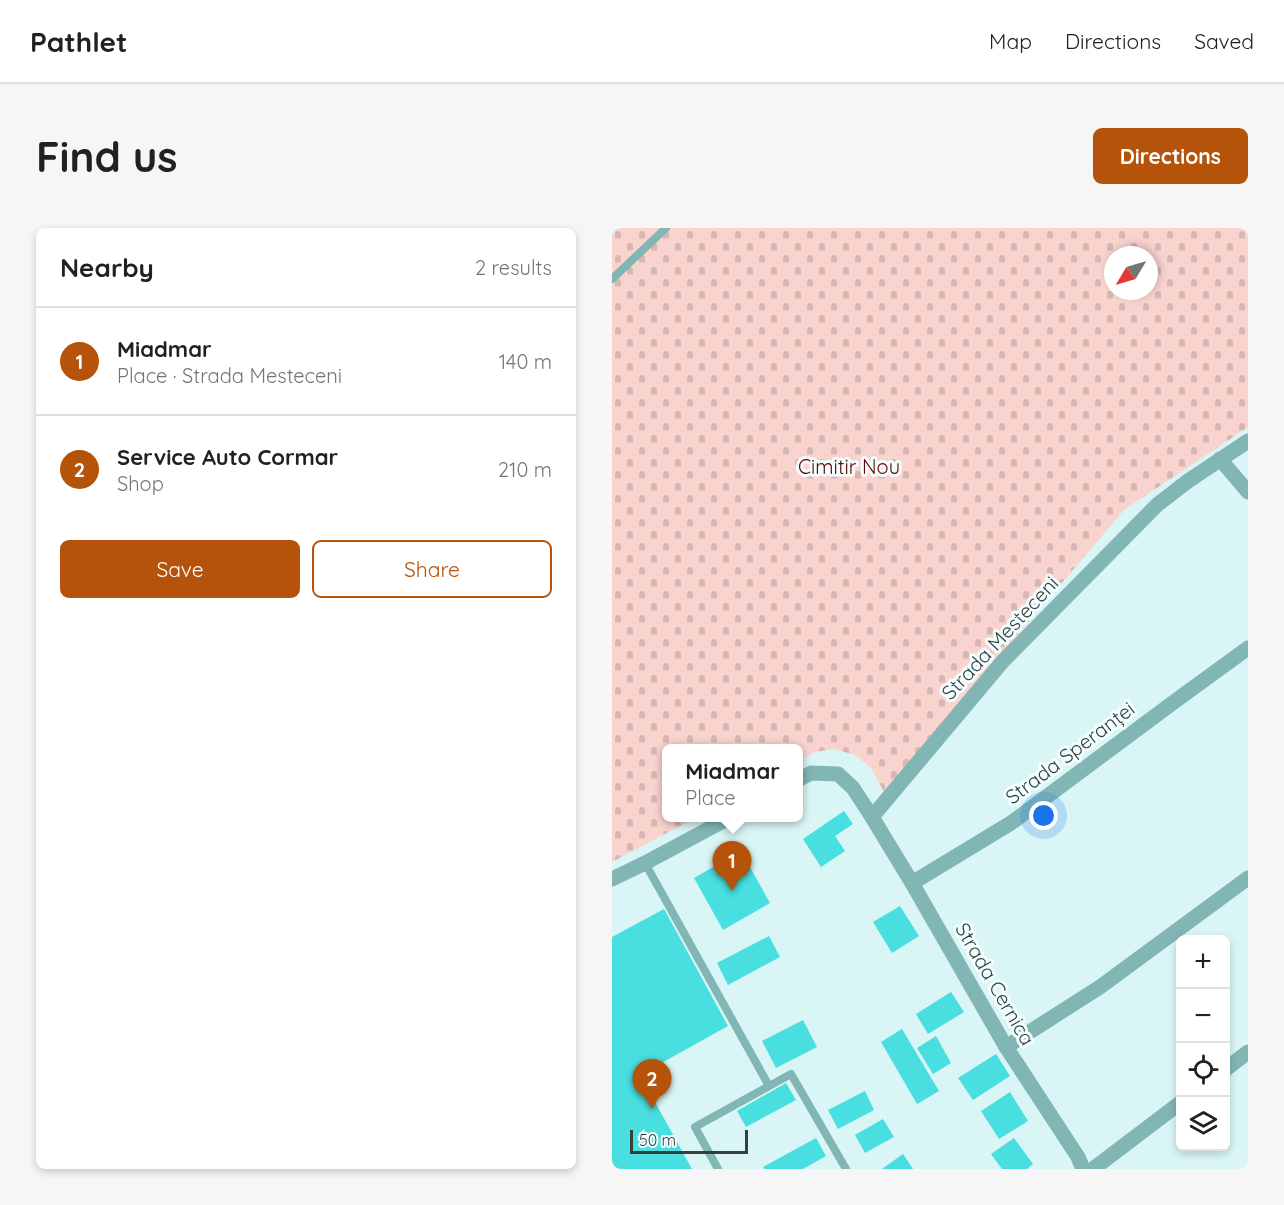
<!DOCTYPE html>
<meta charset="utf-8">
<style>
body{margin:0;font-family:Quicksand,sans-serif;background:#f6f6f6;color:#202124}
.controls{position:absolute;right:18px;bottom:18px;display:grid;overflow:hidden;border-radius:9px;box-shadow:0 3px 9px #0003}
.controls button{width:54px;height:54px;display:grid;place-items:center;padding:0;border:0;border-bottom:2px solid #e0e0e0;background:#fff;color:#202124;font:30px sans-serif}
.compass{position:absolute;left:492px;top:18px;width:54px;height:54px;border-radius:50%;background:#fff;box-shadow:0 3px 9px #0003;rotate:232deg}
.scale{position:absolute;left:18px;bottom:15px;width:118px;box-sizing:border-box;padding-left:6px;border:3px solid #343f3f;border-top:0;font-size:16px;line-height:21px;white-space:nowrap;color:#343f3f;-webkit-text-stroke:4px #f3ffff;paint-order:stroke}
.you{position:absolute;left:432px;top:588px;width:21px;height:21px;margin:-15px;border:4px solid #fff;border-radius:50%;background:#1a73e8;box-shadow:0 0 0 9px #1a73e833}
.badge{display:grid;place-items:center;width:39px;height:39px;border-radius:50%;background:#b45309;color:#fff;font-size:20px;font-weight:700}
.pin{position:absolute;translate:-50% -50px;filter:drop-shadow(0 2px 3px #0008)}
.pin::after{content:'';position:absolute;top:32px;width:21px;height:18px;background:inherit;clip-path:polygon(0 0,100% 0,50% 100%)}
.popup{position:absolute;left:50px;top:516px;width:141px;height:78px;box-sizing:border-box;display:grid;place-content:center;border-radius:9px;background:#fff;filter:drop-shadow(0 2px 4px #0005);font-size:20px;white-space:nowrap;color:#757577}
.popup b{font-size:22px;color:#202124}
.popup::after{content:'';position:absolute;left:50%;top:100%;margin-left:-12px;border:12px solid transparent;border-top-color:#fff}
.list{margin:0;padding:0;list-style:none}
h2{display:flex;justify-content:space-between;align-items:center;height:78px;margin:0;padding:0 24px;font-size:26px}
h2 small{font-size:20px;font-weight:400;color:#757577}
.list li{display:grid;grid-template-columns:39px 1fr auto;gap:18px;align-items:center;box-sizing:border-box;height:108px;padding:0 24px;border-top:2px solid #e0e0e0}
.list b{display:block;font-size:22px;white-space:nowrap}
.list p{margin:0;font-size:20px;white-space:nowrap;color:#757577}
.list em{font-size:20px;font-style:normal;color:#757577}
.actions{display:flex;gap:12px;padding:18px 24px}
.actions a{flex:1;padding:14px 0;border:2px solid #b45309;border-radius:9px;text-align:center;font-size:21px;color:#b45309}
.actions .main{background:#b45309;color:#fff}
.icon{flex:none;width:33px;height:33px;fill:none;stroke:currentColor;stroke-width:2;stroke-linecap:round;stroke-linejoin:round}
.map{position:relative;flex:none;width:636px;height:941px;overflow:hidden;border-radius:9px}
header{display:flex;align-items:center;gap:36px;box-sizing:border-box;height:84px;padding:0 30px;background:#fff;border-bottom:2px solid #e0e0e0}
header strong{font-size:28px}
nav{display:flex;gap:33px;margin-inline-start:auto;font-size:21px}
.intro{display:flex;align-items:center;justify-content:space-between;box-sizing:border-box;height:144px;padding:0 36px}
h1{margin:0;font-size:42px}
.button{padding:15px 27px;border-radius:9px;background:#b45309;color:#fff;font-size:21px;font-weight:700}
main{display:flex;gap:36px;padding:0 36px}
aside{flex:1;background:#fff;border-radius:9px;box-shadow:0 3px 9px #0003}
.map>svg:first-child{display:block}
.cemetery{fill:url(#cemetery-stones);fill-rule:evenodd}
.building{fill:#49dee0}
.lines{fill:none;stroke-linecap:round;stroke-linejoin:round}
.lane{stroke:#81b6b5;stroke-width:8}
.street{stroke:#81b6b5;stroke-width:15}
.labels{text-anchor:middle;stroke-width:6;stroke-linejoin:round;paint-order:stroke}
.park-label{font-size:20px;fill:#600405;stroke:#f3ffff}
.street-label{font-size:20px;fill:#343f3f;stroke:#f3ffff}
</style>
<header>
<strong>Pathlet</strong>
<nav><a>Map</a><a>Directions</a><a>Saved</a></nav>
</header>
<div class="intro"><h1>Find us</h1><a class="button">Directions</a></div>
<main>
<aside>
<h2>Nearby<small>2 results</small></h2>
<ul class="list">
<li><span class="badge">1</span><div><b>Miadmar</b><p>Place · Strada Mesteceni</p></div><em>140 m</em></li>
<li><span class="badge">2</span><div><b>Service Auto Cormar</b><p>Shop</p></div><em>210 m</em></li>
</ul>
<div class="actions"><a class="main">Save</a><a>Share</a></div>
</aside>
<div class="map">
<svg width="636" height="941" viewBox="0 0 636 941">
<defs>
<pattern id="cemetery-stones" width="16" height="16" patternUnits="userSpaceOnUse" patternTransform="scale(1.5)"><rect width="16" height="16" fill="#f9d4cf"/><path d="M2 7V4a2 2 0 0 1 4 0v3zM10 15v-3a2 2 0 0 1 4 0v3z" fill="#d6b7b3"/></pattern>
</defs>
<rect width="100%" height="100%" fill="#d9f5f5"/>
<path class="cemetery" d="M 0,0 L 636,0 L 636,199 L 512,282 L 272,564 L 259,540 L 243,527 L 222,521 L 204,524 L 186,533 L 186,520 L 54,520 L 54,590 L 83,590 L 0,634 ZM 501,27 L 537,27 L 537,63 L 501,63 Z"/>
<g class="building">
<polygon points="232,583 241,596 223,608 233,623 209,639 191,611"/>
<polygon points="129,623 158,675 111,702 82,650"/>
<polygon points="288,678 307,708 280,725 261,694"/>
<polygon points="52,681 116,798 28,847 80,941 0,941 0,709"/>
<polygon points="157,708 168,729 116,757 105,735"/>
<polygon points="339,764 352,784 316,806 304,786"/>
<polygon points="191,792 205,819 164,840 150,813"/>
<polygon points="290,801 327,863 305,876 269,814"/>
<polygon points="324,808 339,835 321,846 305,820"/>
<polygon points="384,826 398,848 361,872 346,850"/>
<polygon points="174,855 184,872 134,899 125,883"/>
<polygon points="253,863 262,882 226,901 216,882"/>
<polygon points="398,864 416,893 387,911 369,883"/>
<polygon points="271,891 282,909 253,925 243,907"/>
<polygon points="204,910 214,928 191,941 152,941 151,939"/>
<polygon points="402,910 421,936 415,941 390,941 379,926"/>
<polygon points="291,926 301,941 270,941"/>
</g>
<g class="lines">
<g class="lane">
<polyline points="0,51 54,0"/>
<polyline points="33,635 157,858"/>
<polyline points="106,941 83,899 179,846 234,941"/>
</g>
<g class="street">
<polyline points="608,231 636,264"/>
<polyline points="186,552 199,545 226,546 241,560 260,589 300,655 394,819 466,929 471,941"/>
<polyline points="260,589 391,433 545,277 576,253 636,213"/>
<polyline points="0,651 33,635 117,590"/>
<polyline points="300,655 399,595 566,471 636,420"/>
<polyline points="394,819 488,759 636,650"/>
<polyline points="614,841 636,824"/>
<polyline points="481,941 568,875"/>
</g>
</g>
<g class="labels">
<g class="park-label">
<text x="237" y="246">Cimitir Nou</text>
</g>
<g class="street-label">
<text transform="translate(388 410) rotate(-47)" y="7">Strada Mesteceni</text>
<text transform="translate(458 525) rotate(-37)" y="7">Strada Speranței</text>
<text transform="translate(383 756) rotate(60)" y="7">Strada Cernica</text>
</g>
</g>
</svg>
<div class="controls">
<button>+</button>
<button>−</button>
<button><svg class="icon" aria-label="locate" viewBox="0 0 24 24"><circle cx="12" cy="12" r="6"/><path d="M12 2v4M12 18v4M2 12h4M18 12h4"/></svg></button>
<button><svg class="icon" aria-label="layers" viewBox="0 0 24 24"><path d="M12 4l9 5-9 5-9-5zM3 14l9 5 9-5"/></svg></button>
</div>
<svg class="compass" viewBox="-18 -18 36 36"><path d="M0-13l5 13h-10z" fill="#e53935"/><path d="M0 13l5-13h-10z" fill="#757577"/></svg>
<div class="scale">50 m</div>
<div class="you"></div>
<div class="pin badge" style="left:120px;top:663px">1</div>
<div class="popup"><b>Miadmar</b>Place</div>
<div class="pin badge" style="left:40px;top:881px">2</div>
</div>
</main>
